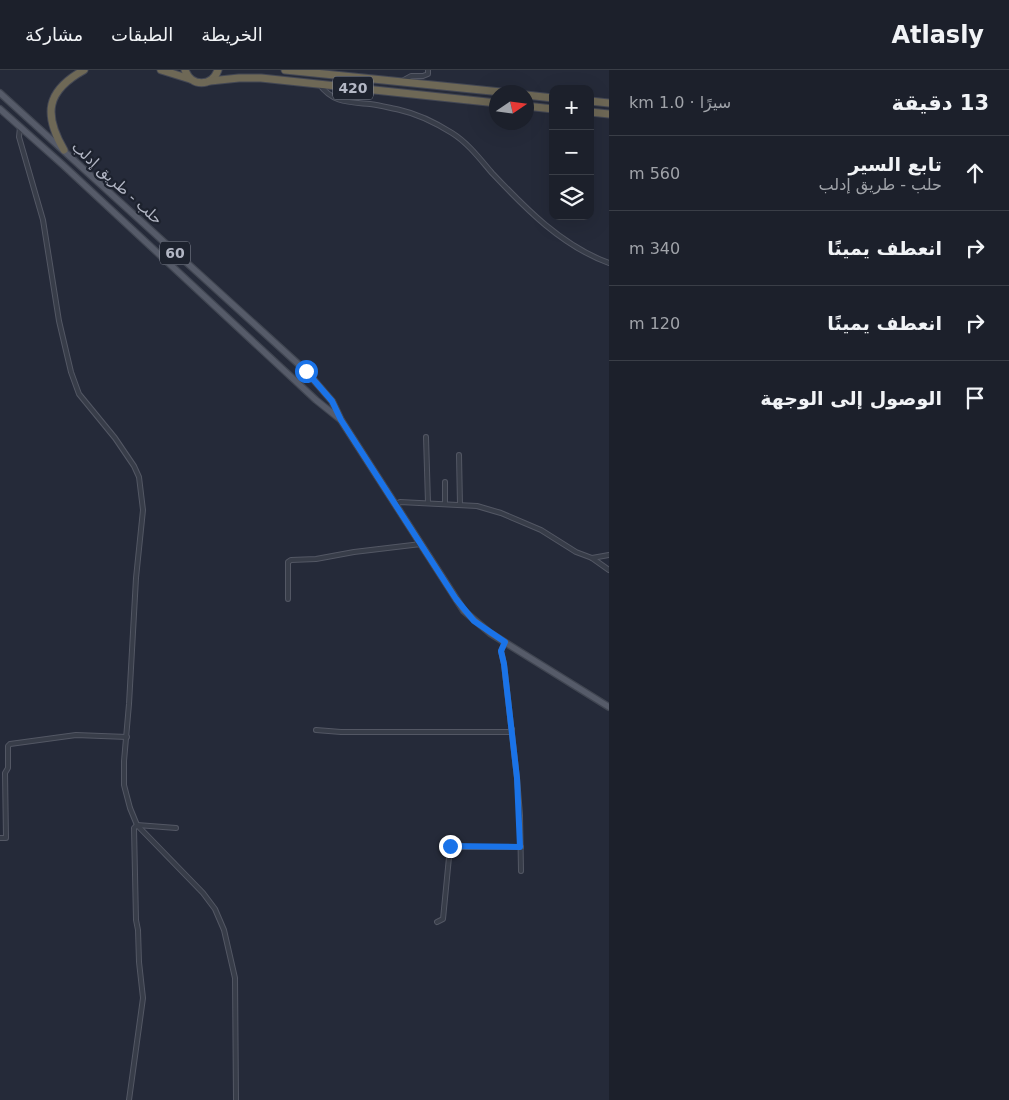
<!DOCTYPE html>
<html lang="ar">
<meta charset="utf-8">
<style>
body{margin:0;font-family:"DejaVu Sans","Noto Sans Arabic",sans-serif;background:#292d37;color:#f1f3f6;direction:rtl}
.controls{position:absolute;right:15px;top:15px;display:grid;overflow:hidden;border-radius:10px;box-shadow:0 5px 20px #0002}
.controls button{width:45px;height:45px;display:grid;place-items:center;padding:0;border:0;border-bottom:1px solid #3a3e47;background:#1c202b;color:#f1f3f6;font:25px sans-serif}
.compass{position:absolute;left:489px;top:15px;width:45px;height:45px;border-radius:50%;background:#1c202b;box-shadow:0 5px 20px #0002;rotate:77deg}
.stop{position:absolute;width:15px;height:15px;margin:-11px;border:4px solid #1a73e8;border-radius:50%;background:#fff}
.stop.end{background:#1a73e8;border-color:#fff;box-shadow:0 1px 5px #0008}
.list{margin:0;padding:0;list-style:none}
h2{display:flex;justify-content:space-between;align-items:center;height:65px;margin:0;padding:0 20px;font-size:21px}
h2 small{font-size:16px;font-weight:400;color:#a0a3a9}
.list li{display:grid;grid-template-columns:32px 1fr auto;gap:15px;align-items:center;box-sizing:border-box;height:75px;padding:0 20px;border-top:1px solid #3a3e47}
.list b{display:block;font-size:19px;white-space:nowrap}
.list p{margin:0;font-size:16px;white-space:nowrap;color:#a0a3a9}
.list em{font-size:16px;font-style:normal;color:#a0a3a9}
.icon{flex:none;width:28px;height:28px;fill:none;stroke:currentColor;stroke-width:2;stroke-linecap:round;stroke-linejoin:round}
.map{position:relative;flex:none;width:609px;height:1030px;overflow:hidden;direction:ltr}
header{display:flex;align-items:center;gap:30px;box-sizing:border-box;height:70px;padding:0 25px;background:#1c202b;border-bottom:1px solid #3a3e47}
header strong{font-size:24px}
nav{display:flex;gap:28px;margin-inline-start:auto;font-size:18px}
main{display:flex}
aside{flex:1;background:#1c202b}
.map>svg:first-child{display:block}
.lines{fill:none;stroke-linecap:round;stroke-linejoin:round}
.street-casing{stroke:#535764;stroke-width:6}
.primary-casing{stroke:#414652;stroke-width:8}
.highway-casing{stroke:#434754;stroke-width:9}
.street{stroke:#383d49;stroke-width:4}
.primary{stroke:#565b69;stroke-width:5.5}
.highway{stroke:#6e6856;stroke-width:7}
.route{stroke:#1a73e8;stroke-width:6}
.labels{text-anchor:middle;stroke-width:4.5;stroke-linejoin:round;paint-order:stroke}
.shield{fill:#1d222e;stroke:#868a98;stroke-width:1}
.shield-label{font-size:14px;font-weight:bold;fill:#b3b7c5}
.street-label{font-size:15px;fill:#b3b7c5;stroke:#1d222e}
</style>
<header>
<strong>Atlasly</strong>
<nav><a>الخريطة</a><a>الطبقات</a><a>مشاركة</a></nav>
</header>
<main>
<aside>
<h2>13 دقيقة<small>سيرًا · 1.0 km</small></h2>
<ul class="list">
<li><svg class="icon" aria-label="ahead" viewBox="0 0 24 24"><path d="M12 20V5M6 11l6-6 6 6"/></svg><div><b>تابع السير</b><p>حلب - طريق إدلب</p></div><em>560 m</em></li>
<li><svg class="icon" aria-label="right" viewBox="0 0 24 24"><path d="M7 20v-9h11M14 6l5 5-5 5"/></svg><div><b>انعطف يمينًا</b></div><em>340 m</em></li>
<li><svg class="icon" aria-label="right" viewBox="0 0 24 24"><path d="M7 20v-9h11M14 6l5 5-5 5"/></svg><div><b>انعطف يمينًا</b></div><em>120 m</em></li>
<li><svg class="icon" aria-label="arrive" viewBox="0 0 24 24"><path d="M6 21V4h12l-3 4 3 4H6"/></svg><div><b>الوصول إلى الوجهة</b></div></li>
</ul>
</aside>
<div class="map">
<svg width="609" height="1030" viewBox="0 0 609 1030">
<rect width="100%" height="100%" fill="#252a39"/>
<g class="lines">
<defs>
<g id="street">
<polyline points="402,11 411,6 423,6 428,4 428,0"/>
<path d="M 319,14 C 333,33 348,32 370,34 C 379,35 390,38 400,40 C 418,44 436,53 452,63 C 468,73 480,89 492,103 C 526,139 562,176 609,193"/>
<polyline points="20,57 19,67 43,150 59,251 71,302 79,324 115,368 134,396 139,407 143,440 136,508 129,634 124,691 124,715 130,738 137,755 203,823 215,839 224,860 235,908 236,1030"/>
<polyline points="426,367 428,433"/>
<polyline points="459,385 460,435"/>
<polyline points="445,412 445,434"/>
<polyline points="395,434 400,432 477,436 501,443 541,460 576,482 592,488 609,500"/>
<polyline points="592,488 609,485"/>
<polyline points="288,529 288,492 291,490 316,489 354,482 421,474"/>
<polyline points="505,572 501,581 504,594 517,708 520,745 521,801"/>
<polyline points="316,660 341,662 509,662 512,659"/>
<polyline points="0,768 6,768 5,703 8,698 8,676 10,674 76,665 127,667"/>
<polyline points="437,852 443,849 450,777 521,777"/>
<polyline points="129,1030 143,928 139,892 138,860 136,850 134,758 137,755 176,758"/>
</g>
<g id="primary">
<polyline points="0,23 306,301 332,331 341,350 464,541 490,563 609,637"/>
<polyline points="0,39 63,95 316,330 341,350"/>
</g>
<g id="highway">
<polyline points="161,0 190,9"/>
<path d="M 185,0 C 191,17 212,17 218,0"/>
<polyline points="285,0 501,22"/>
<polyline points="210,11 239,8 261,8 497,33"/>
<polyline points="526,25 553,28"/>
<polyline points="590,31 609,33"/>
<polyline points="526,36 553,39"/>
<polyline points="590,42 609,44"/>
<path d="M 64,80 C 43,44 46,21 84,0"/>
</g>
</defs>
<use href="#street" class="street-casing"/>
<use href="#primary" class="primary-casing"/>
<use href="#highway" class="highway-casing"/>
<use href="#street" class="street"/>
<use href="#primary" class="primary"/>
<use href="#highway" class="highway"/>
</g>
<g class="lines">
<polyline class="route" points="306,301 332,331 341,350 456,529 474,551 505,572 501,581 504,594 517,708 520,777 450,776"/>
</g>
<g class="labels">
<g class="shield">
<rect x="333" y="6.5" width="40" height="23" rx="4"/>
<rect x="160" y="171.5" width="30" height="23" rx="4"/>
</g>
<g class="shield-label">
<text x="353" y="23">420</text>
<text x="175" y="188">60</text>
</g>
<g class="street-label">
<text transform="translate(117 113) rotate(42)" y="5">حلب - طريق إدلب</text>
</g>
</g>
</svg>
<div class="controls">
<button>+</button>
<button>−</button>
<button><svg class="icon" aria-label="layers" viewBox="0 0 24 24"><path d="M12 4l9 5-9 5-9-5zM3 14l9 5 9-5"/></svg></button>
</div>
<svg class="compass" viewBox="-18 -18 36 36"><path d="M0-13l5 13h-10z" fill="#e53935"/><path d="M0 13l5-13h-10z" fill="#a0a3a9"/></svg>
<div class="stop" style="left:306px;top:301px"></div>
<div class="stop end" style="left:450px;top:776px"></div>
</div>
</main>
